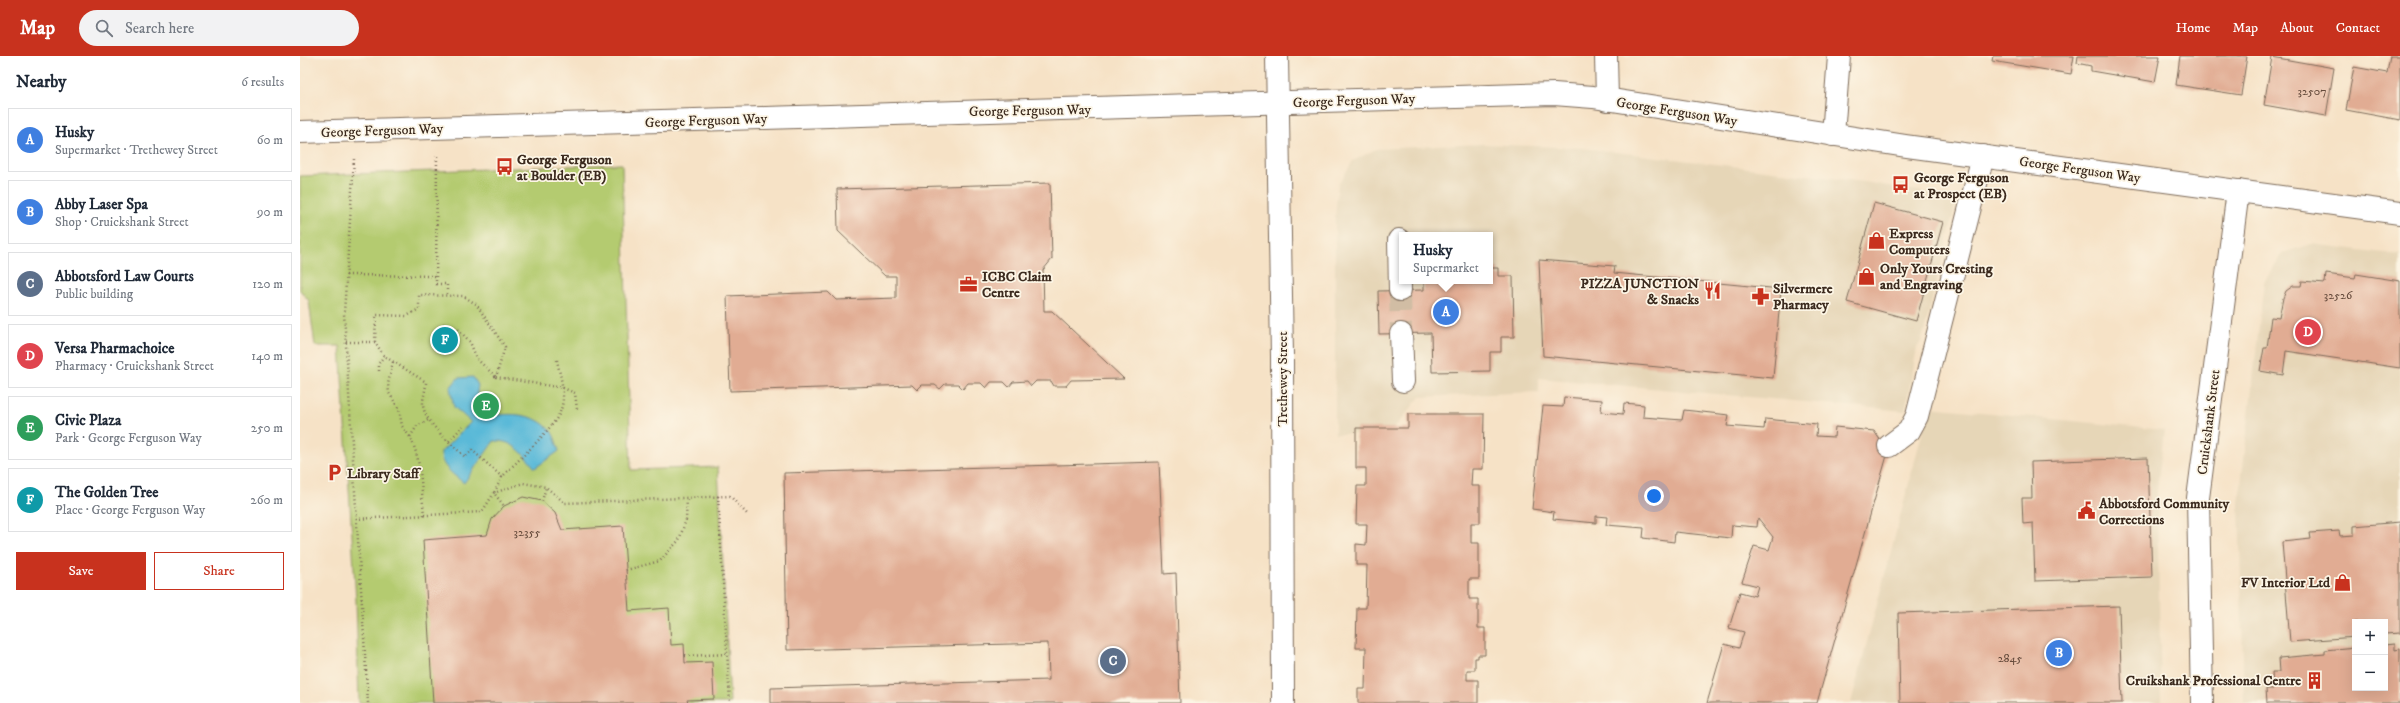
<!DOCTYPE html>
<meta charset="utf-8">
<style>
body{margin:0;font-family:"IM FELL DW Pica",serif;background:#f2f2f3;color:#1f2937}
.controls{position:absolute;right:12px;bottom:12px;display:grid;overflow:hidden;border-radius:0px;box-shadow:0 4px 16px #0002}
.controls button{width:36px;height:36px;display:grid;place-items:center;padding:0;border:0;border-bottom:1px solid #e0e1e3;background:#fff;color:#1f2937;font:20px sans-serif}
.you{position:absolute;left:1354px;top:440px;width:14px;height:14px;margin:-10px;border:3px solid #fff;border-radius:50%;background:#1a73e8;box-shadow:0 0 0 6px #1a73e833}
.badge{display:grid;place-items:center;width:26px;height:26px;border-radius:50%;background:#c8321e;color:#fff;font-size:13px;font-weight:700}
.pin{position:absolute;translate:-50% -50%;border:2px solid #fff;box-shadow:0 1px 4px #0006}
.popup{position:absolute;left:1099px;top:176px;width:94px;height:52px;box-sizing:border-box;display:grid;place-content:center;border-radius:0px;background:#fff;filter:drop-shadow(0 1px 3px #0005);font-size:13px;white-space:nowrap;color:#747a83}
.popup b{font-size:15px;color:#1f2937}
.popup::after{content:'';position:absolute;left:50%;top:100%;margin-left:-8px;border:8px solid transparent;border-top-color:#fff}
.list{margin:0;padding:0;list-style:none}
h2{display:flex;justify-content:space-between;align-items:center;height:52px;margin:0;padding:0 16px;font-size:17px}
h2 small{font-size:13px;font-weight:400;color:#747a83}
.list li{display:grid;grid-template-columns:26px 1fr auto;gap:12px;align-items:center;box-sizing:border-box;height:64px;margin:0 8px 8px;padding:0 8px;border:1px solid #e0e1e3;border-radius:0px}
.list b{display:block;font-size:15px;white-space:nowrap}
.list p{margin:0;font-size:13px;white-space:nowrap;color:#747a83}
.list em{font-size:13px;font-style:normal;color:#747a83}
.actions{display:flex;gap:8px;padding:12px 16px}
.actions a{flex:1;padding:9px 0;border:1px solid #c8321e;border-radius:0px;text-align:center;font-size:14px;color:#c8321e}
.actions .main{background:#c8321e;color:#fff}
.icon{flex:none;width:22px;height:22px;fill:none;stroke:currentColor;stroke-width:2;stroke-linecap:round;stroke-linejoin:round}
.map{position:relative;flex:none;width:2100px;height:647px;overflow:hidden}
header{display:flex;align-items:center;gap:24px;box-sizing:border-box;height:56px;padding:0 20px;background:#c8321e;color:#fff}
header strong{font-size:19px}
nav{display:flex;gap:22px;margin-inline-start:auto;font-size:14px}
.search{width:280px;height:36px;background:#f2f2f3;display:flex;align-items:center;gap:10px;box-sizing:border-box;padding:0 14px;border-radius:22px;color:#747a83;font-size:15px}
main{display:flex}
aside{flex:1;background:#fff}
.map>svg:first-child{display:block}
.built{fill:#e6d6b7;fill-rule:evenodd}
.green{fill:#b4cb70;stroke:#787a47}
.water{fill:#5ab9d8;stroke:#4a727b}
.building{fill:#e1ac93}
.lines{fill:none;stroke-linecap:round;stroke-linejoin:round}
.minor-tunnel{stroke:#d1bda4;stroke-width:22;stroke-dasharray:22 11;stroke-linecap:butt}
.minor-casing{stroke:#7c6a59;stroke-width:24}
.major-casing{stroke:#7c6a59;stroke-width:24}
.path{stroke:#7c6a59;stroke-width:2.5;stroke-dasharray:1 3;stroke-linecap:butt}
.minor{stroke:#fff;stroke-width:22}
.major{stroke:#fff;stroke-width:22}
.labels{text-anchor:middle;stroke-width:3.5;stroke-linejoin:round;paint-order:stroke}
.number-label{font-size:12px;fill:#644a3b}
.street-label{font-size:14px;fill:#3b2a1e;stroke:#fcf5e5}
.poi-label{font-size:14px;font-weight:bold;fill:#3b2a1e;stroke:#fcf5e5;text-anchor:start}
</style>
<header>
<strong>Map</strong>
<div class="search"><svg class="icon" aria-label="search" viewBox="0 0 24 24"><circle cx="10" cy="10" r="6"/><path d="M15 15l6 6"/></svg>Search here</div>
<nav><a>Home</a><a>Map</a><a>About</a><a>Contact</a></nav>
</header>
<main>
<aside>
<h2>Nearby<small>6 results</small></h2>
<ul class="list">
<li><span class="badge" style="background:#3f7fe0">A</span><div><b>Husky</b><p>Supermarket · Trethewey Street</p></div><em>60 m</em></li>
<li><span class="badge" style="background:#3f7fe0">B</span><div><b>Abby Laser Spa</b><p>Shop · Cruickshank Street</p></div><em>90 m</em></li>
<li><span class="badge" style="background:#5c6f8a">C</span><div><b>Abbotsford Law Courts</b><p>Public building</p></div><em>120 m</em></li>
<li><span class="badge" style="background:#e0444e">D</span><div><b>Versa Pharmachoice</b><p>Pharmacy · Cruickshank Street</p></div><em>140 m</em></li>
<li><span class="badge" style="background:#2e9e5b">E</span><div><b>Civic Plaza</b><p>Park · George Ferguson Way</p></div><em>250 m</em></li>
<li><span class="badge" style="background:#0f9aa8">F</span><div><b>The Golden Tree</b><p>Place · George Ferguson Way</p></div><em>260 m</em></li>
</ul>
<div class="actions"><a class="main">Save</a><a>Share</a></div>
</aside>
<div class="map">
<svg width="2100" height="647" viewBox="0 0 2100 647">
<rect width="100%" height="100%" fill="#fcf5e5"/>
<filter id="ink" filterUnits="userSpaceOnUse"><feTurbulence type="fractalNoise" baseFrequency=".025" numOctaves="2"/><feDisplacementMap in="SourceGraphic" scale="8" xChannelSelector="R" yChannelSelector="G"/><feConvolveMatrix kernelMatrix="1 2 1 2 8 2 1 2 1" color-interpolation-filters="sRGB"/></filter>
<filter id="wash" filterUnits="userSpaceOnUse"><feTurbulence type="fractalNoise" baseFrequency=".012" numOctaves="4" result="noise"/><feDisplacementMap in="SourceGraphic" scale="16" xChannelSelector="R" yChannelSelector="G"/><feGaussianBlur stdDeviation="0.9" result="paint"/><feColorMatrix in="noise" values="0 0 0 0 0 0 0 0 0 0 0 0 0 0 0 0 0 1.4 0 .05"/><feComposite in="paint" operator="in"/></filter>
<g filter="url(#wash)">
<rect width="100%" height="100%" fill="#f6e2c6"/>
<g class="built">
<path d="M 1182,88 L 1282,92 L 1564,126 L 1655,141 L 1654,156 L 1622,284 L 1617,292 L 1605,355 L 1239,322 L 1239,336 L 1120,341 L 1090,377 L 1035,378 L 1035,162 L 1038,129 L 1053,105 L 1076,93 ZM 1102,179 L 1190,179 L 1190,225 L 1102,225 Z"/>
<path d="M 2011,188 L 2100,199 L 2100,647 L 1944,647 L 1939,447 L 1964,226 L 1983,197 ZM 2055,566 L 2085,566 L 2085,632 L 2055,632 Z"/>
<polygon points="1629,351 1864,374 1857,435 1861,647 1551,647"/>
</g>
<polygon class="green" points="322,108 331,414 418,411 430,647 59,647 56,544 40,290 15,290 9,245 0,234 0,120"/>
<path class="water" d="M 173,321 L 178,329 L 177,336 L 183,361 C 206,357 234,355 251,375 C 255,380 257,389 259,395 L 235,412 C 223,398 214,384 194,385 L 164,427 C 154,419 140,410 141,396 L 171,366 L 154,351 L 150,332 L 158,322 Z"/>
<g id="blocks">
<g class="building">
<polygon points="1693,0 1774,0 1771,18 1692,5"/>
<polygon points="1778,0 1860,0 1855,26 1791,15 1791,10 1777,7"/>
<polygon points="1880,0 1947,0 1941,39 1876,29"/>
<polygon points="2090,0 2100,0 2100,64 2046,54 2054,11 2087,17"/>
<polygon points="1972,1 2034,12 2026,60 1964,49"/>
<polygon points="750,127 752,203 743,214 744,255 752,255 824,323 771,324 766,330 754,330 751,325 736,325 731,330 727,325 713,326 709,331 704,326 691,326 686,332 681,327 668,327 663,333 658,328 645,328 640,333 635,329 622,329 617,334 612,329 430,335 427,240 528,236 536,244 596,242 596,220 585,220 538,175 537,133"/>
<polygon points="1574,147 1643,166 1616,265 1547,246"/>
<polygon points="1239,204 1315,210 1314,217 1481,233 1473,322 1243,300"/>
<polygon points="1190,212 1198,212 1198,220 1213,220 1214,281 1201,281 1201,296 1190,296 1190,315 1132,316 1131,277 1079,278 1078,235 1124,234 1124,225 1190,225"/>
<polygon points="2026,218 2055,222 2056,218 2100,225 2100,312 1986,295 1983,319 1960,315 1964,292 1967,292 1971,261 1979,262 1983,242 1986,235 1993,230 2001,230 2002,225 2025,227"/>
<polygon points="1264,341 1302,344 1301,356 1323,358 1324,347 1344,349 1343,361 1382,364 1384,354 1429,359 1427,370 1464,373 1465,363 1517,368 1516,380 1534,381 1535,371 1574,375 1588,396 1517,647 1407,647 1424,588 1439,592 1444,576 1429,572 1440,536 1455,540 1458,530 1442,526 1454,490 1469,494 1473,481 1458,462 1457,471 1432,469 1431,482 1375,476 1374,486 1343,482 1344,472 1306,469 1307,461 1296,460 1296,467 1253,463 1254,456 1232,453 1243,350 1263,351"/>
<polygon points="1108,358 1184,358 1183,413 1172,413 1171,430 1180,430 1180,467 1171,467 1171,487 1179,487 1179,523 1169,523 1169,543 1178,543 1178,572 1185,572 1185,599 1178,599 1178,602 1175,602 1175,614 1167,614 1167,624 1178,624 1178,647 1058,647 1058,633 1065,633 1066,592 1056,592 1057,552 1066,552 1067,509 1056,509 1056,488 1066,489 1067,468 1056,468 1057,430 1066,430 1066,412 1056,412 1056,372 1108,372"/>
<polygon points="1848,402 1852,521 1735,525 1733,467 1723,468 1722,442 1732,442 1731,406"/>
<polygon points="859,406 864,518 876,517 880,647 471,647 471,632 749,624 748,587 487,594 484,417"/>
<polygon points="223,441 242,445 255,457 262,474 323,470 329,555 369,552 371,589 384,588 385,607 412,606 414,643 387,644 388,647 133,647 123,484 187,479 192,463 204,450"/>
<polygon points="2100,466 2100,577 2085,578 2085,566 2055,566 2055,581 1990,586 1982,486 2011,483 2010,477 2039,475 2040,480 2054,479 2054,470"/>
<polygon points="1819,550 1822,647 1600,647 1598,557"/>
<polygon points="2095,588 2095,594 2100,593 2100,647 1967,647 1966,633 1973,633 1972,616 1980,616 1979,602 2025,598 2025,594 2055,591 2055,632 2085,632 2085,589"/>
</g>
</g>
</g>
<g filter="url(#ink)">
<use href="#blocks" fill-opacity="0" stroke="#7c6a59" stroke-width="1"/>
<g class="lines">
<polyline class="minor-tunnel" points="1100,234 1101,278"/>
<defs>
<g id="minor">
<polyline points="1306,0 1307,44"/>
<polyline points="1533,79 1539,0"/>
<polyline points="1099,184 1100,234"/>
<polyline points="1101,278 1103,325"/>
<polyline points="1589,390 1609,375 1617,360 1683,100"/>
<polyline points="1902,647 1898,442 1938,135"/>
</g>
<g id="major">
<polyline points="977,0 982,300 983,647"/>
<polyline points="0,76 1254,38 1293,41 1606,90 2100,157"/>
</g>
</defs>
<use href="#minor" class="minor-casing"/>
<use href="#major" class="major-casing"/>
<g class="path">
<polyline points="137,100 136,228 147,228 147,240"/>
<polyline points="54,103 44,257 68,647"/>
<polyline points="204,111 204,118"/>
<polyline points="46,219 136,220"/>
<polyline points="143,268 158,273 170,286 177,303 196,321"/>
<polyline points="46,286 75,286"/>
<path d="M 257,304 C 260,320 267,340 260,356 C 254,372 215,407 202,421 L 172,394 L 165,401 C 153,389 122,365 123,347 C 123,340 126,334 126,326 L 84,300 L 75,286 L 76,259 L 107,260 L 119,253 L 119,239 L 163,240 L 176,248 L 205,291 L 196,321 L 263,332 L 275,337 L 277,353"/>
<polyline points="93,306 88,328 89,337 99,353 102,370 110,381"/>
<polyline points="79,315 79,307 84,300"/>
<polyline points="149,385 163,370"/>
<polyline points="202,421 194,437 204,450"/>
<polyline points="418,440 430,647"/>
<polyline points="242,445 246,431"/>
<path d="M 124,459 C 121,432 122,405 110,381 L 117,370 L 128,364"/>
<polyline points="56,463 182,456 194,437 223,427 246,431 265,447 430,440 447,458"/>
<polyline points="326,514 360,505 379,484 386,464 387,442"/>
<polyline points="385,600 427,598"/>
</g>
<use href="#minor" class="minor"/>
<use href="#major" class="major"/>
</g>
</g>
<defs>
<symbol id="bus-bare" viewBox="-9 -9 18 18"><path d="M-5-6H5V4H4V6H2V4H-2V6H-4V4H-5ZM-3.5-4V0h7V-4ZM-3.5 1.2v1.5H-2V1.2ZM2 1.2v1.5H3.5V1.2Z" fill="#c8321e" stroke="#fcf5e5" stroke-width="2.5" paint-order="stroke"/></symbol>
<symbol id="shop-bare" viewBox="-9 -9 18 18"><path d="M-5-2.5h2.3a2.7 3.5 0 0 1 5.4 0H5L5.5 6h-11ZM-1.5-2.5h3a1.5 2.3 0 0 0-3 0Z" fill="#c8321e" stroke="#fcf5e5" stroke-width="2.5" paint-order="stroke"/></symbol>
<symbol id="office-bare" viewBox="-9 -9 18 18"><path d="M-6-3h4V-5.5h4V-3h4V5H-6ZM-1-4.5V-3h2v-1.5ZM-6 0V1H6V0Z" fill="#c8321e" stroke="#fcf5e5" stroke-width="2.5" paint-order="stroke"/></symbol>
<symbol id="restaurant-bare" viewBox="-9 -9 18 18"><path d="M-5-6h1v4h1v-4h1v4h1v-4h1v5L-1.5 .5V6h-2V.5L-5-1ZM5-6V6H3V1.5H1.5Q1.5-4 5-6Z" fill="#c8321e" stroke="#fcf5e5" stroke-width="2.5" paint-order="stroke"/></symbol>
<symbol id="pharmacy-bare" viewBox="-9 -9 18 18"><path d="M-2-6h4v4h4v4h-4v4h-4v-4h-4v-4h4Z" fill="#c8321e" stroke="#fcf5e5" stroke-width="2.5" paint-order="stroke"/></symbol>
<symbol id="parking-bare" viewBox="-9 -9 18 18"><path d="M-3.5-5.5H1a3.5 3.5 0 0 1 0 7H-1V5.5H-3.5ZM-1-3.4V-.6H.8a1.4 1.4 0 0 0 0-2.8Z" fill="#c8321e" stroke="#fcf5e5" stroke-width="2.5" paint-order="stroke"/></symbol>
<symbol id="civic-bare" viewBox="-9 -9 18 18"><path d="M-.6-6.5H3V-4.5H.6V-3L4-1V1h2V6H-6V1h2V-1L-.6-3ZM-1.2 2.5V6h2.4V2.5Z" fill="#c8321e" stroke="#fcf5e5" stroke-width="2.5" paint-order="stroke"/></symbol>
<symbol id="building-bare" viewBox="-9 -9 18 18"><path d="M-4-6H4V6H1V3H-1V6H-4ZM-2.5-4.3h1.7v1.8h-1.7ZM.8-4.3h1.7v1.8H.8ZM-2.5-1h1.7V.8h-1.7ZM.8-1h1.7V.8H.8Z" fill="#c8321e" stroke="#fcf5e5" stroke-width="2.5" paint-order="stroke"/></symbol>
</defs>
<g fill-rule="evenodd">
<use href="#bus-bare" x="192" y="98" width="25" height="25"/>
<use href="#bus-bare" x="1588" y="116" width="25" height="25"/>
<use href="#shop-bare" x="1564" y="172" width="25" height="25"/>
<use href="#shop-bare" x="1554" y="208" width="25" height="25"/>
<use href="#office-bare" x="656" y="216" width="25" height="25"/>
<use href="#restaurant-bare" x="1400" y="222" width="25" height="25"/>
<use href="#pharmacy-bare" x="1448" y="228" width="25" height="25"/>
<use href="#parking-bare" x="22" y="404" width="25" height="25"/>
<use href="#civic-bare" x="1774" y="442" width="25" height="25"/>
<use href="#shop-bare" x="2030" y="514" width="25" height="25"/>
<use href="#building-bare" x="2002" y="612" width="25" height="25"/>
</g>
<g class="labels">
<g class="number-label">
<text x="2012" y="39">32507</text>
<text x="2038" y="243">32526</text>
<text x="227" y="480">32355</text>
<text x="1710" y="606">2845</text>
</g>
<g class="street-label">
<text transform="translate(1054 44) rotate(-2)" y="5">George Ferguson Way</text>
<text transform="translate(730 54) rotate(-1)" y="5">George Ferguson Way</text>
<text transform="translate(1377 55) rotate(9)" y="5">George Ferguson Way</text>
<text transform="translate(406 64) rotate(-2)" y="5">George Ferguson Way</text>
<text transform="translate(82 74) rotate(-2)" y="5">George Ferguson Way</text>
<text transform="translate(1780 113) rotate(8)" y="5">George Ferguson Way</text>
<text transform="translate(982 323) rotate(-90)" y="5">Trethewey Street</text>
<text transform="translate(1908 366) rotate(-83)" y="5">Cruickshank Street</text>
</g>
<g class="poi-label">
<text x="217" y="108">George Ferguson<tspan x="217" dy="16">at Boulder (EB)</tspan></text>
<text x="1614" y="126">George Ferguson<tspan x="1614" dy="16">at Prospect (EB)</tspan></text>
<text x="1589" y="182">Express<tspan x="1589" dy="16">Computers</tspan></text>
<text x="1580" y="217">Only Yours Cresting<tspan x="1580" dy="16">and Engraving</tspan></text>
<text x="682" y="225">ICBC Claim<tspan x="682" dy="16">Centre</tspan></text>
<text x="1399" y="232" text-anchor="end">PIZZA JUNCTION<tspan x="1399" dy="16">&amp; Snacks</tspan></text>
<text x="1473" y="237">Silvermere<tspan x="1473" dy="16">Pharmacy</tspan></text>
<text x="47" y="422">Library Staff</text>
<text x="1799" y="452">Abbotsford Community<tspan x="1799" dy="16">Corrections</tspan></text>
<text x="2030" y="531" text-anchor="end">FV Interior Ltd</text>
<text x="2001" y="629" text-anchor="end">Cruikshank Professional Centre</text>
</g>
</g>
</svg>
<div class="controls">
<button>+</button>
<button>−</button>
</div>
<div class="you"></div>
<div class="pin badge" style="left:1146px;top:256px;background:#3f7fe0">A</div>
<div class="popup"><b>Husky</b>Supermarket</div>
<div class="pin badge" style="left:1759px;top:597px;background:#3f7fe0">B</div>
<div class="pin badge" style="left:813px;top:605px;background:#5c6f8a">C</div>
<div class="pin badge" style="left:2008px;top:276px;background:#e0444e">D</div>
<div class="pin badge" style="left:186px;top:350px;background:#2e9e5b">E</div>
<div class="pin badge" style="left:145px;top:284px;background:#0f9aa8">F</div>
</div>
</main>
